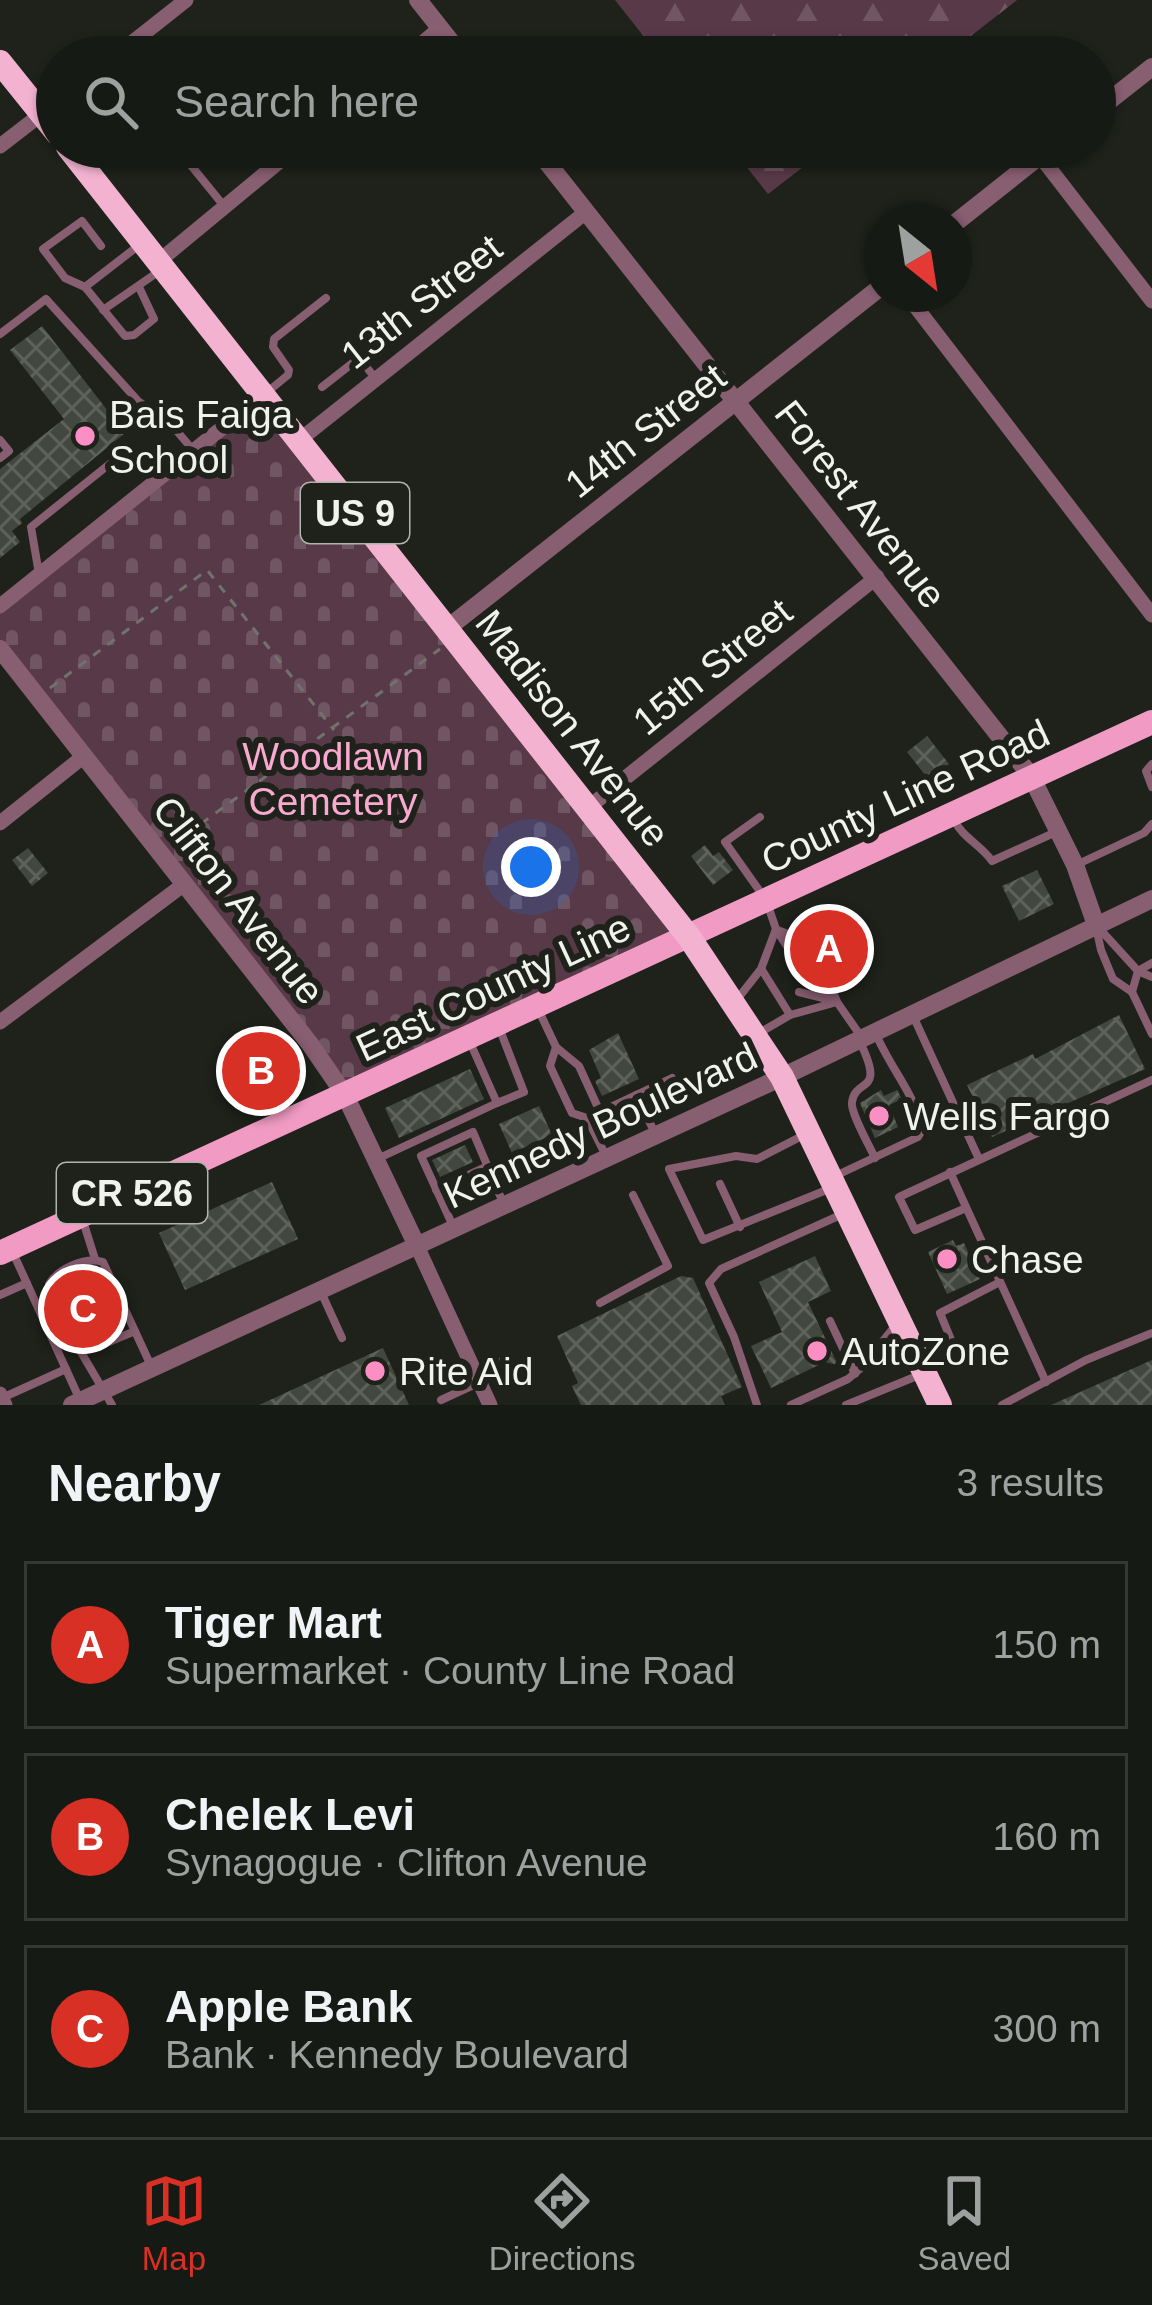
<!DOCTYPE html>
<meta charset="utf-8">
<style>
body{margin:0;font-family:Helvetica,sans-serif;background:#232722;color:#f1f3f6}
.compass{position:absolute;left:864px;top:204px;width:108px;height:108px;border-radius:50%;background:#161a14;box-shadow:0 3px 9px #0004;rotate:150deg}
.you{position:absolute;left:531px;top:867px;width:42px;height:42px;margin:-30px;border:9px solid #fff;border-radius:50%;background:#1a73e8;box-shadow:0 0 0 18px #1a73e833}
.badge{display:grid;place-items:center;width:78px;height:78px;border-radius:50%;background:#d93025;color:#fff;font-size:39px;font-weight:700}
.pin{position:absolute;translate:-50% -50%;border:6px solid #fff;box-shadow:0 3px 12px #0006}
.list{margin:0;padding:0;list-style:none}
h2{display:flex;justify-content:space-between;align-items:center;height:156px;margin:0;padding:0 48px;font-size:51px}
h2 small{font-size:39px;font-weight:400;color:#9ea1a0}
.list li{display:grid;grid-template-columns:78px 1fr auto;gap:36px;align-items:center;box-sizing:border-box;height:168px;margin:0 24px 24px;padding:0 24px;border:3px solid #353834;border-radius:0px}
.list b{display:block;font-size:45px;white-space:nowrap}
.list p{margin:0;font-size:39px;white-space:nowrap;color:#9ea1a0}
.list em{font-size:39px;font-style:normal;color:#9ea1a0}
.icon{flex:none;width:66px;height:66px;fill:none;stroke:currentColor;stroke-width:2;stroke-linecap:round;stroke-linejoin:round}
.map{position:relative;flex:none;width:1152px;height:1405px;overflow:hidden}
.search{position:absolute;background:#161a14;box-shadow:0 3px 9px #0004;left:36px;right:36px;top:36px;height:132px;display:flex;align-items:center;gap:30px;box-sizing:border-box;padding:0 42px;border-radius:66px;color:#9ea1a0;font-size:45px}
.sheet{height:732px;background:#161a14}
nav{display:flex;justify-content:space-around;align-items:center;box-sizing:border-box;height:168px;border-top:3px solid #353834;background:#161a14;font-size:33px;color:#9ea1a0}
nav a{display:grid;justify-items:center;gap:6px}
nav .on{color:#d93025}
.map>svg:first-child{display:block}
.forest{fill:url(#forest-firs)}
.cemetery{fill:url(#cemetery-stones)}
.building{fill:url(#building-cross-hatch)}
.lines{fill:none;stroke-linecap:round;stroke-linejoin:round}
.path{stroke:#70736d;stroke-width:3;stroke-dasharray:9 9;stroke-linecap:butt}
.service{stroke:#885e71;stroke-width:8}
.minor{stroke:#885e71;stroke-width:15}
.tertiary{stroke:#885e71;stroke-width:18}
.primary{stroke:#f19bc4;stroke-width:24}
.trunk{stroke:#f3b3d0;stroke-width:24}
.poi-dot{fill:#fb8fc4;stroke:#1e221b;stroke-width:4.5}
.labels{text-anchor:middle;stroke-width:12;stroke-linejoin:round;paint-order:stroke}
.shield{fill:#1e221b;stroke:#b0b4ae;stroke-width:3}
.shield-label{font-size:36px;font-weight:bold;fill:#eff2ed}
.street-label{font-size:39px;fill:#eff2ed;stroke:#1e221b}
.poi-label{font-size:39px;fill:#eff2ed;stroke:#1e221b;text-anchor:start}
.park-label{font-size:39px;fill:#f9a9cf;stroke:#1e221b}
</style>
<div class="map">
<svg width="1152" height="1405" viewBox="0 0 1152 1405">
<defs>
<pattern id="forest-firs" width="22" height="20" patternUnits="userSpaceOnUse" patternTransform="scale(3)"><rect width="22" height="20" fill="#583948"/><path d="M5 1l3.5 6h-7zM16 11l3.5 6h-7z" fill="#705663"/></pattern>
<pattern id="cemetery-stones" width="16" height="16" patternUnits="userSpaceOnUse" patternTransform="scale(3)"><rect width="16" height="16" fill="#583948"/><path d="M2 7V4a2 2 0 0 1 4 0v3zM10 15v-3a2 2 0 0 1 4 0v3z" fill="#705663"/></pattern>
<pattern id="building-cross-hatch" width="8" height="8" patternUnits="userSpaceOnUse" patternTransform="scale(3)"><rect width="8" height="8" fill="#42473f"/><path d="M0 0l8 8M0 8l8-8" fill="none" stroke="#5e625b"/></pattern>
</defs>
<rect width="100%" height="100%" fill="#1e221b"/>
<g class="forest">
<polygon points="615,0 1017,0 944,57 660,57"/>
<polygon points="731,147 829,147 768,194"/>
</g>
<polygon class="cemetery" points="262,396 689,937 345,1095 0,649 0,606"/>
<g class="building">
<polygon points="42,326 125,433 20,519 22,523 12,531 20,542 0,558 0,469 64,419 10,350"/>
<polygon points="927,736 949,764 929,780 907,752"/>
<polygon points="705,845 713,856 719,852 733,870 713,885 691,856"/>
<polygon points="28,848 48,873 32,886 12,860"/>
<polygon points="1037,870 1054,904 1019,921 1002,886"/>
<polygon points="827,929 861,979 847,988 814,938"/>
<polygon points="1119,1015 1145,1069 992,1137 967,1085 1033,1054 1035,1059"/>
<polygon points="618,1033 639,1079 602,1096 595,1081 601,1078 589,1050"/>
<polygon points="265,1052 285,1077 242,1092 234,1073 258,1063 255,1057"/>
<polygon points="470,1069 484,1099 399,1138 385,1108"/>
<polygon points="881,1090 884,1096 897,1090 902,1099 889,1105 898,1127 875,1138 860,1103"/>
<polygon points="539,1106 552,1135 512,1153 499,1124"/>
<polygon points="465,1145 473,1162 440,1177 432,1160"/>
<polygon points="272,1182 298,1239 185,1290 159,1233"/>
<polygon points="953,1240 956,1246 964,1243 980,1279 947,1294 928,1252"/>
<polygon points="815,1256 831,1291 808,1302 838,1365 825,1362 771,1388 751,1346 782,1332 759,1282"/>
<polygon points="681,1276 693,1278 742,1387 721,1396 725,1405 581,1405 572,1386 578,1383 557,1336"/>
<polygon points="84,1281 105,1327 84,1336 64,1291"/>
<polygon points="383,1348 409,1405 259,1405"/>
<polygon points="1152,1360 1152,1405 1051,1405"/>
</g>
<g class="lines">
<g class="path">
<polyline points="50,688 207,570 334,730"/>
<polyline points="172,845 440,649"/>
</g>
<g class="service">
<polyline points="176,147 224,206"/>
<polyline points="101,246 82,221 43,249 65,278 85,287 138,246"/>
<polyline points="85,287 125,336 134,335 154,319 139,287"/>
<polyline points="103,310 158,272"/>
<polyline points="0,334 46,299 138,401 170,423 193,450"/>
<polyline points="322,387 359,358 376,379"/>
<polyline points="266,393 288,375 289,370 273,347 274,339 326,298"/>
<polyline points="0,440 9,451 0,458"/>
<polyline points="39,574 31,527 117,458 136,455 169,470"/>
<polyline points="1152,764 1146,771 1152,787"/>
<polyline points="760,817 725,842 766,900 776,929 788,948"/>
<path d="M 954,820 C 963,838 981,845 992,861 L 1056,832"/>
<polyline points="1076,865 1144,833 1152,824"/>
<polyline points="1097,926 1138,971 1152,977"/>
<polyline points="1096,927 1101,950 1113,979 1132,992 1152,1034"/>
<polyline points="780,931 801,939"/>
<polyline points="762,970 790,1015"/>
<polyline points="826,974 837,1002 860,1035"/>
<polyline points="812,983 831,997"/>
<polyline points="799,992 835,1001"/>
<polyline points="1132,992 1138,971 1152,963"/>
<polyline points="735,1002 761,969 776,929"/>
<polyline points="538,1009 556,1047 579,1066 600,1112"/>
<polyline points="914,1018 979,1159"/>
<polyline points="761,1032 790,1015 837,1002"/>
<polyline points="469,1040 497,1103 524,1092 500,1030"/>
<path d="M 860,1042 C 886,1096 856,1076 852,1102 C 850,1112 870,1147 875,1158"/>
<polyline points="556,1047 550,1066 572,1113 587,1118 606,1156"/>
<polyline points="587,1118 636,1095"/>
<polyline points="655,1133 636,1095 672,1078"/>
<polyline points="804,1135 757,1159 736,1156 669,1169 703,1240 829,1189"/>
<polyline points="377,1159 497,1103"/>
<polyline points="950,1172 1046,1382"/>
<path d="M 833,1177 L 918,1137 L 923,1129 C 914,1093 889,1066 875,1032"/>
<polyline points="720,1184 740,1227"/>
<polyline points="436,1190 488,1166"/>
<polyline points="966,1208 915,1230 899,1197 1152,1080"/>
<polyline points="83,1221 95,1259"/>
<polyline points="453,1226 421,1156 473,1132 504,1205"/>
<polyline points="14,1255 80,1400"/>
<polyline points="321,1292 342,1338"/>
<polyline points="0,1295 27,1283"/>
<polyline points="600,1303 668,1266 633,1195"/>
<polyline points="830,1321 855,1374"/>
<polyline points="895,1326 862,1367 913,1360"/>
<polyline points="952,1342 940,1313 1000,1282"/>
<polyline points="80,1347 104,1344 135,1331"/>
<polyline points="477,1372 509,1358"/>
<polyline points="2,1398 66,1369"/>
<polyline points="441,1400 478,1383"/>
<path d="M 112,1405 L 78,1347 L 49,1284 C 58,1269 85,1256 103,1262 L 152,1368"/>
<polyline points="757,1405 734,1337 709,1283 721,1269 845,1213"/>
<polyline points="791,1405 848,1379 862,1367"/>
<polyline points="846,1405 922,1374"/>
<polyline points="1002,1405 1086,1360 1152,1333"/>
</g>
<g class="minor">
<polyline points="114,57 186,0"/>
<polyline points="406,57 440,28"/>
<polyline points="0,146 57,102"/>
<polyline points="1040,156 1152,301"/>
<polyline points="159,261 297,147"/>
<polyline points="906,294 1152,615"/>
<polyline points="297,442 586,212"/>
<polyline points="0,606 262,396"/>
<polyline points="589,807 877,577"/>
<polyline points="0,823 84,756"/>
<polyline points="0,1022 183,885"/>
<polyline points="417,1246 490,1405"/>
<polyline points="0,1394 5,1405"/>
</g>
<g class="tertiary">
<polyline points="418,0 463,57"/>
<polyline points="1095,112 1152,67"/>
<polyline points="535,147 1031,776 1075,865 1096,925"/>
<polyline points="954,224 1051,147"/>
<polyline points="449,627 882,286"/>
<polyline points="0,649 310,1044 345,1095 417,1246"/>
<polyline points="72,1405 782,1077 1152,899"/>
</g>
<polyline class="primary" points="0,1253 1152,722"/>
<g class="trunk">
<polyline points="0,62 57,133"/>
<polyline points="68,147 689,937 782,1077 940,1405"/>
</g>
</g>
<g class="poi-dot">
<circle cx="85" cy="436" r="12"/>
<circle cx="879" cy="1116" r="12"/>
<circle cx="947" cy="1259" r="12"/>
<circle cx="817" cy="1351" r="12"/>
<circle cx="375" cy="1371" r="12"/>
</g>
<g class="labels">
<g class="shield">
<rect x="301" y="483" width="108" height="60" rx="9"/>
<rect x="57" y="1163" width="150" height="60" rx="9"/>
</g>
<g class="shield-label">
<text x="355" y="526">US 9</text>
<text x="132" y="1206">CR 526</text>
</g>
<g class="street-label">
<text transform="translate(421 301) rotate(-38)" y="14">13th Street</text>
<text transform="translate(645 430) rotate(-38)" y="14">14th Street</text>
<text transform="translate(861 504) rotate(52)" y="14">Forest Avenue</text>
<text transform="translate(712 666) rotate(-39)" y="14">15th Street</text>
<text transform="translate(573 728) rotate(52)" y="14">Madison Avenue</text>
<text transform="translate(905 796) rotate(-25)" y="14">County Line Road</text>
<text transform="translate(239 900) rotate(52)" y="14">Clifton Avenue</text>
<text transform="translate(493 987) rotate(-25)" y="14">East County Line</text>
<text transform="translate(600 1125) rotate(-25)" y="14">Kennedy Boulevard</text>
</g>
<g class="poi-label">
<text x="109" y="428">Bais Faiga<tspan x="109" dy="45">School</tspan></text>
<text x="903" y="1130">Wells Fargo</text>
<text x="971" y="1273">Chase</text>
<text x="841" y="1365">AutoZone</text>
<text x="399" y="1385">Rite Aid</text>
</g>
<g class="park-label">
<text x="333" y="770">Woodlawn<tspan x="333" dy="45">Cemetery</tspan></text>
</g>
</g>
</svg>
<svg class="compass" viewBox="-18 -18 36 36"><path d="M0-13l5 13h-10z" fill="#e53935"/><path d="M0 13l5-13h-10z" fill="#9ea1a0"/></svg>
<div class="you"></div>
<div class="pin badge" style="left:829px;top:949px">A</div>
<div class="pin badge" style="left:261px;top:1071px">B</div>
<div class="pin badge" style="left:83px;top:1309px">C</div>
<div class="search"><svg class="icon" aria-label="search" viewBox="0 0 24 24"><circle cx="10" cy="10" r="6"/><path d="M15 15l6 6"/></svg>Search here</div>
</div>
<section class="sheet">
<h2>Nearby<small>3 results</small></h2>
<ul class="list">
<li><span class="badge">A</span><div><b>Tiger Mart</b><p>Supermarket · County Line Road</p></div><em>150 m</em></li>
<li><span class="badge">B</span><div><b>Chelek Levi</b><p>Synagogue · Clifton Avenue</p></div><em>160 m</em></li>
<li><span class="badge">C</span><div><b>Apple Bank</b><p>Bank · Kennedy Boulevard</p></div><em>300 m</em></li>
</ul>
</section>
<nav>
<a class="on"><svg class="icon" aria-label="map" viewBox="0 0 24 24"><path d="M3 6l6-2 6 2 6-2v14l-6 2-6-2-6 2zM9 4v14M15 6v14"/></svg>Map</a>
<a><svg class="icon" aria-label="directions" viewBox="0 0 24 24"><path d="M12 3l9 9-9 9-9-9zM9 14v-3h6M13 9l2 2-2 2"/></svg>Directions</a>
<a><svg class="icon" aria-label="saved" viewBox="0 0 24 24"><path d="M7 4h10v16l-5-4-5 4z"/></svg>Saved</a>
</nav>
